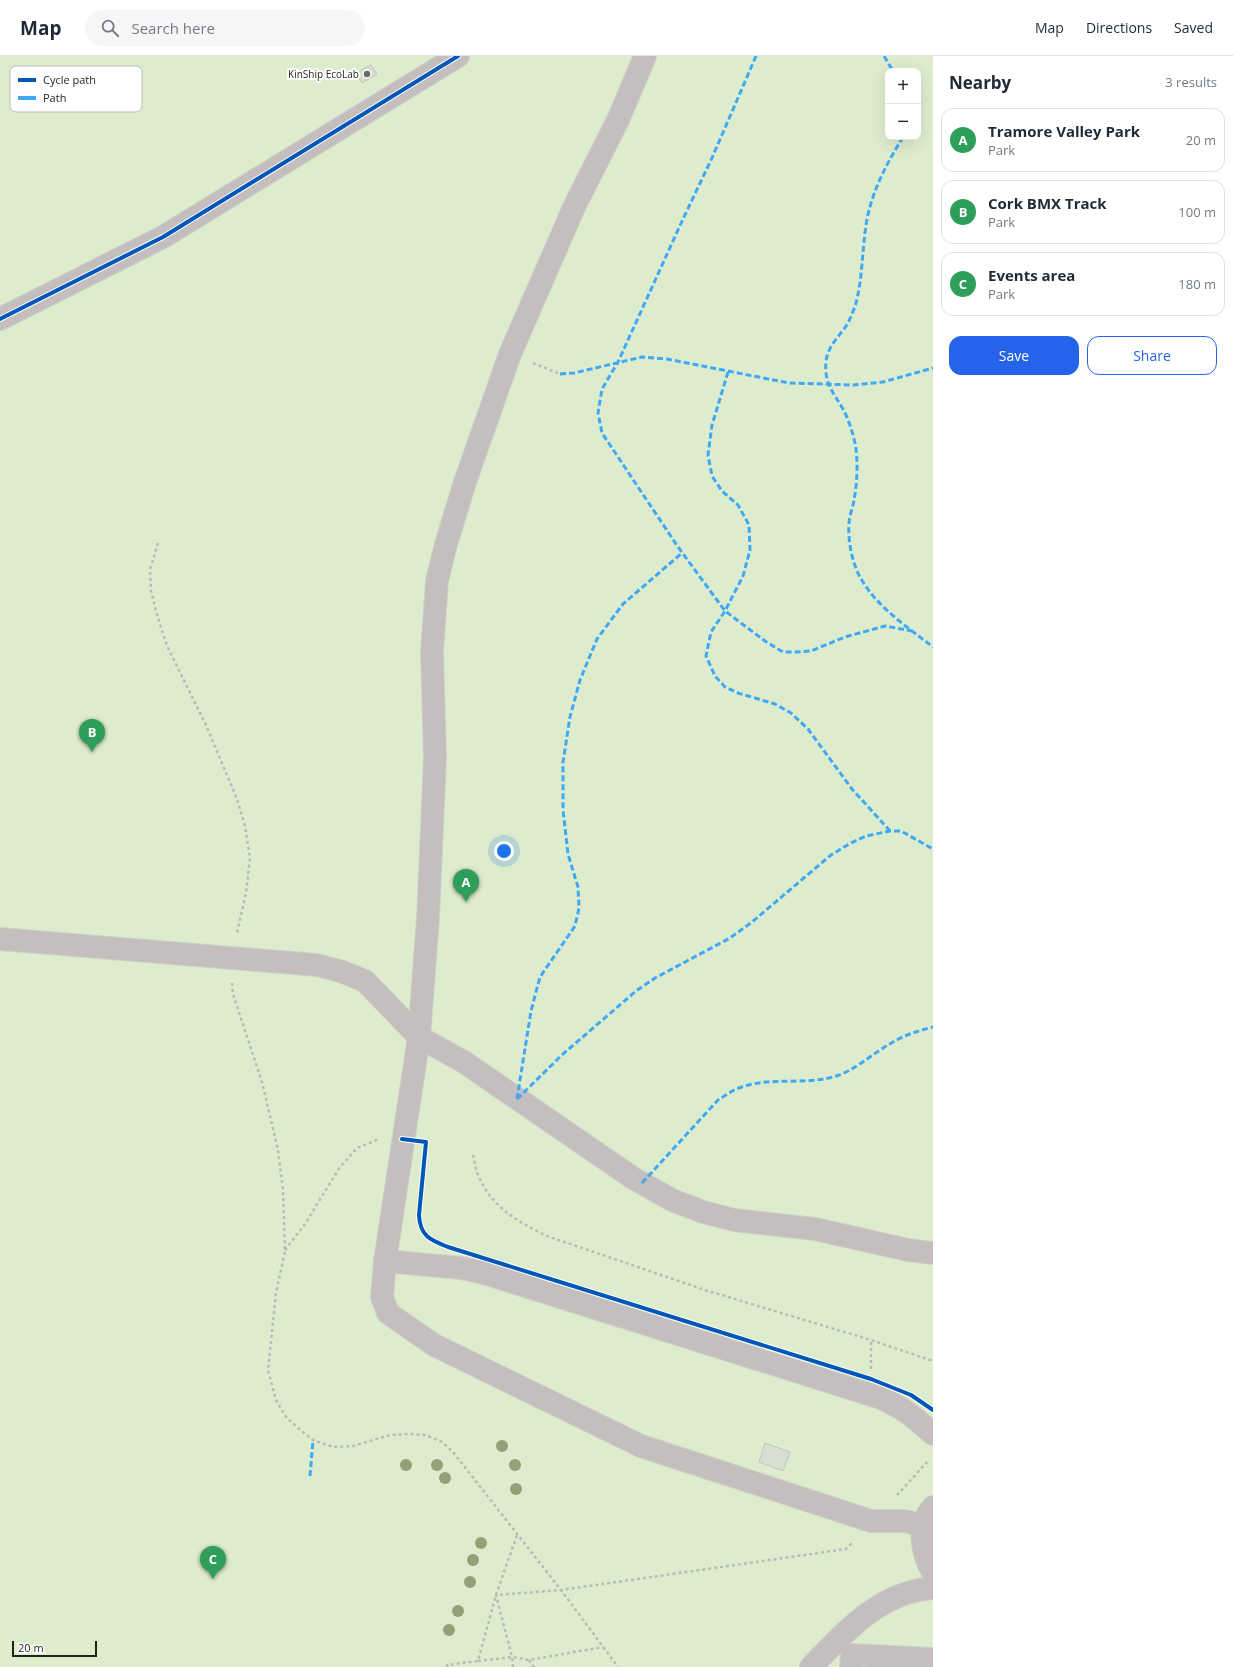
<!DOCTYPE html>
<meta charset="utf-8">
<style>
body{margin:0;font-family:"Open Sans",sans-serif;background:#f6f6f7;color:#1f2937}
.controls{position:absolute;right:12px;top:12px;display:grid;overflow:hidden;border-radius:8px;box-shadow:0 4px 16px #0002}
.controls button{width:36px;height:36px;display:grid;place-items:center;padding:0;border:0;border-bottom:1px solid #e0e1e3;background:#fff;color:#1f2937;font:20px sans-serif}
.scale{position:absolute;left:12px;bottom:10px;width:85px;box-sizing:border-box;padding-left:4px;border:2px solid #1f221a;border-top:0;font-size:11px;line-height:14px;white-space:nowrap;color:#1f221a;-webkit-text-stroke:3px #fff;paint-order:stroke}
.you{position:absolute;left:504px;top:795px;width:14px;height:14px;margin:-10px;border:3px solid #fff;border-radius:50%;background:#1a73e8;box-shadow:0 0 0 6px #1a73e833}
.badge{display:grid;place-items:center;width:26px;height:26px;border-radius:50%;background:#2563eb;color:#fff;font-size:13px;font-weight:700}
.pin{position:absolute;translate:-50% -33px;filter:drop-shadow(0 1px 2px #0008)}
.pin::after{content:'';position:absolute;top:21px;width:14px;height:12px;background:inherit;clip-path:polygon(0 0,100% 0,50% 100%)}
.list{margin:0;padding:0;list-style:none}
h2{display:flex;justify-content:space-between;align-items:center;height:52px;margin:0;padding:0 16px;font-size:17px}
h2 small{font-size:13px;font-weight:400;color:#747a83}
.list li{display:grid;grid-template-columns:26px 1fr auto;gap:12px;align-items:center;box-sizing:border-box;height:64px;margin:0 8px 8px;padding:0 8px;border:1px solid #e0e1e3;border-radius:12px}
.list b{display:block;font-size:15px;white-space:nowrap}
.list p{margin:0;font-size:13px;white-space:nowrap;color:#747a83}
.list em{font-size:13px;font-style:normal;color:#747a83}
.actions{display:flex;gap:8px;padding:12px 16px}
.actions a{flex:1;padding:9px 0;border:1px solid #2563eb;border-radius:12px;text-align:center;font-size:14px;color:#2563eb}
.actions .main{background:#2563eb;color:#fff}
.icon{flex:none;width:22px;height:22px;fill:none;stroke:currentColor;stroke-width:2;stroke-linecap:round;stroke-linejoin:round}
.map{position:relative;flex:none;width:933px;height:1611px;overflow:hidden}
header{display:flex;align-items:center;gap:24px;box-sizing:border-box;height:56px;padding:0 20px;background:#fff;border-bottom:1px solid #e0e1e3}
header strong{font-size:19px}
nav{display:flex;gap:22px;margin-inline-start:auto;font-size:14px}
.search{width:280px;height:36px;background:#f6f6f7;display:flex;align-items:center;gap:10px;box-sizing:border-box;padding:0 14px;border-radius:22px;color:#747a83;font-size:15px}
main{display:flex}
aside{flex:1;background:#fff}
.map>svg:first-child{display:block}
.green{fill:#deecce;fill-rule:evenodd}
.building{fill:#d9ded3;stroke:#c0c4ba}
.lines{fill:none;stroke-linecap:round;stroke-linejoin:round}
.minor-casing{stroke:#ced2c8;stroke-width:24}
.path{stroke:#bcbab7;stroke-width:2.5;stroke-dasharray:3 3;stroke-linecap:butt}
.minor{stroke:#c4bebe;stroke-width:22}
.quiet{stroke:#3fa9f5;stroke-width:3;stroke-dasharray:6 3;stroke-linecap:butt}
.cycleway-casing{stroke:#fff;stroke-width:6}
.cycleway{stroke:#0057b8;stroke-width:4}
.tree{fill:#92a177}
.poi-dot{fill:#686c62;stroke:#fff;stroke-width:1.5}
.labels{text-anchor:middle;stroke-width:4;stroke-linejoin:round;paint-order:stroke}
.poi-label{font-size:10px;fill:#1f221a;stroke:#fff;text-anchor:end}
.key{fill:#fff;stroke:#bcbdba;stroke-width:1}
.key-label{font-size:11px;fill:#1f221a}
</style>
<header>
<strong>Map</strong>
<div class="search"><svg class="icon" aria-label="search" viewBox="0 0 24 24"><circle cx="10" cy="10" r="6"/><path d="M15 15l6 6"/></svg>Search here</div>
<nav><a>Map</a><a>Directions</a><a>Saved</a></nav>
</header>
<main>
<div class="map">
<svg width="933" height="1611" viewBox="0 0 933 1611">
<rect width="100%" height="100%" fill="#eff5e8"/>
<path class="green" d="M 0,0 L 933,0 L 933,1611 L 0,1611 ZM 888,15 L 918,15 L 918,81 L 888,81 Z"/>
<g class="building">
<polygon points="371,9 377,18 362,27 356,17"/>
<polygon points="765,1387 790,1396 783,1415 759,1406"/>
</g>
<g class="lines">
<defs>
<g id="minor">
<polyline points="0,263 163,181 458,0"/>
<polyline points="0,883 317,909 343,916 365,925 419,981 428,862 435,702 432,596 437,525 446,488 465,426 510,298 575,149 618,64 645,0"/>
<path d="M 385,1205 L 461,1212 L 484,1217 L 881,1342 C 905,1353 914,1361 933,1378"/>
<path d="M 933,1451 C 916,1470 922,1497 933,1517"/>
<polyline points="924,1470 905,1465 871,1465 641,1390 434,1289 388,1257 382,1241 385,1205 419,981 464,1006 633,1122 672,1144 703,1156 734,1164 815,1173 908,1194 933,1197"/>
<path d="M 811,1611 C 846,1575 880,1536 933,1532"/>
<polyline points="851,1611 852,1599 933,1603"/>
</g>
</defs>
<use href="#minor" class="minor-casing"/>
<g class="path">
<polyline points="533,307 560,318"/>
<polyline points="158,487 150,514 151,535 158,562 167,590 206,669 237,743 245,770 250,802 246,837 237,877"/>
<polyline points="232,927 233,938 262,1026 278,1094 283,1134 285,1195 276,1237 268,1314 276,1344 286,1361 298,1372 313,1384 333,1391 353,1390 390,1379 410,1378 426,1379 442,1386 453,1396 561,1534 618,1611"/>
<path d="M 473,1099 C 475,1107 476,1116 480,1123 C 493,1152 520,1167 547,1180 L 705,1234 L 871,1284 L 933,1305"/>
<polyline points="285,1194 305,1168 340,1111 357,1092 379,1083"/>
<polyline points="871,1313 871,1284"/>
<polyline points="897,1439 929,1404"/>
<polyline points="529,1604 534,1611"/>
<polyline points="478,1605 512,1601 529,1604 603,1591"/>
<polyline points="448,1611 447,1609 478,1605 496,1539 517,1479"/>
<polyline points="513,1611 512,1601 496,1539 561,1534 846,1493 853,1486"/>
</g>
<use href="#minor" class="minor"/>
<g class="quiet">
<polyline points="756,0 712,102 683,163 618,306 602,333 598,357 602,377 678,491 725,555 765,585 783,596 795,596 811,595 845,581 885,570 912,575"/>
<polyline points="884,0 893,15"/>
<path d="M 903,81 C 887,107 873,133 867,163 C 862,191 863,220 856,247 C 854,253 851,261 848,267 C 841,279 827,290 826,306 C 824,327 833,336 843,353 C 849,364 854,380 856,393 C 858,409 857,428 854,444 C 853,452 849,460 849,468 C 848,484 851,500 857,515 C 872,548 906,570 933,591"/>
<polyline points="728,316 712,369 708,399 712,420 722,435 738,449 749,469 750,494 743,520 725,555 711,576 706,600 715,620 725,631 738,637 775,648 791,657 808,673 852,733 890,775"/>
<polyline points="560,318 574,317 642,301 667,303 789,327 853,329 883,326 933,312"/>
<polyline points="517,1043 531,955 540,921 575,870 579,852 578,831 568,798 563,754 563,706 570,661 580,624 597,583 623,548 682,497"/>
<polyline points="517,1043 563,998 636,935 655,922 730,882 752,866 831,799 851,787 866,780 890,775 901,775 933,793"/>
<path d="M 642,1127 L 718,1044 C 725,1040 731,1035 739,1032 C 769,1020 805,1030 836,1020 C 855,1014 871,999 888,989 C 902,980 917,975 933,971"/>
<polyline points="310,1420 313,1384"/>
</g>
<defs>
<g id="cycleway">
<polyline points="0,263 163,181 458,0"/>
<path d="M 402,1083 L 426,1086 L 419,1159 C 420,1180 430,1184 448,1191 L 871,1323 L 911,1339 L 933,1354"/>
</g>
</defs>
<use href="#cycleway" class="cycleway-casing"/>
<use href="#cycleway" class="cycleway"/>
</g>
<g class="tree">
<circle cx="502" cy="1390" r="6"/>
<circle cx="406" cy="1409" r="6"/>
<circle cx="437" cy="1409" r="6"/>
<circle cx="515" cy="1409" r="6"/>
<circle cx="445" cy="1422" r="6"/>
<circle cx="516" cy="1433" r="6"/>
<circle cx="481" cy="1487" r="6"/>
<circle cx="473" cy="1504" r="6"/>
<circle cx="470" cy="1526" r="6"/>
<circle cx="458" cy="1555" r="6"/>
<circle cx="449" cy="1574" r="6"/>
</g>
<circle class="poi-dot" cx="367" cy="18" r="4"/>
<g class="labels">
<g class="poi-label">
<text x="359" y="22">KinShip EcoLab</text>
</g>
</g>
<rect x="10" y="10" width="132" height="46" rx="6" class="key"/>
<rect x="18" y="22" width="18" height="4" fill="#0057b8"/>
<rect x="18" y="40" width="18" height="4" fill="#3fa9f5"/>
<g class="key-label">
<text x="43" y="28">Cycle path</text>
<text x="43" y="46">Path</text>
</g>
</svg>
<div class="controls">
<button>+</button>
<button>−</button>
</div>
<div class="scale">20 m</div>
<div class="you"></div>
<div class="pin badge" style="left:466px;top:846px;background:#2e9e5b">A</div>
<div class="pin badge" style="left:92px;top:696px;background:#2e9e5b">B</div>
<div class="pin badge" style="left:213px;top:1523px;background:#2e9e5b">C</div>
</div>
<aside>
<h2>Nearby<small>3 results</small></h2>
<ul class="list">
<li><span class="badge" style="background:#2e9e5b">A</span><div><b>Tramore Valley Park</b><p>Park</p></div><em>20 m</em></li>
<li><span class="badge" style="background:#2e9e5b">B</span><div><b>Cork BMX Track</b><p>Park</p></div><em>100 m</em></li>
<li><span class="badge" style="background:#2e9e5b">C</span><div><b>Events area</b><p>Park</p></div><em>180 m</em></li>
</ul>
<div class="actions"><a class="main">Save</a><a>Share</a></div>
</aside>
</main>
